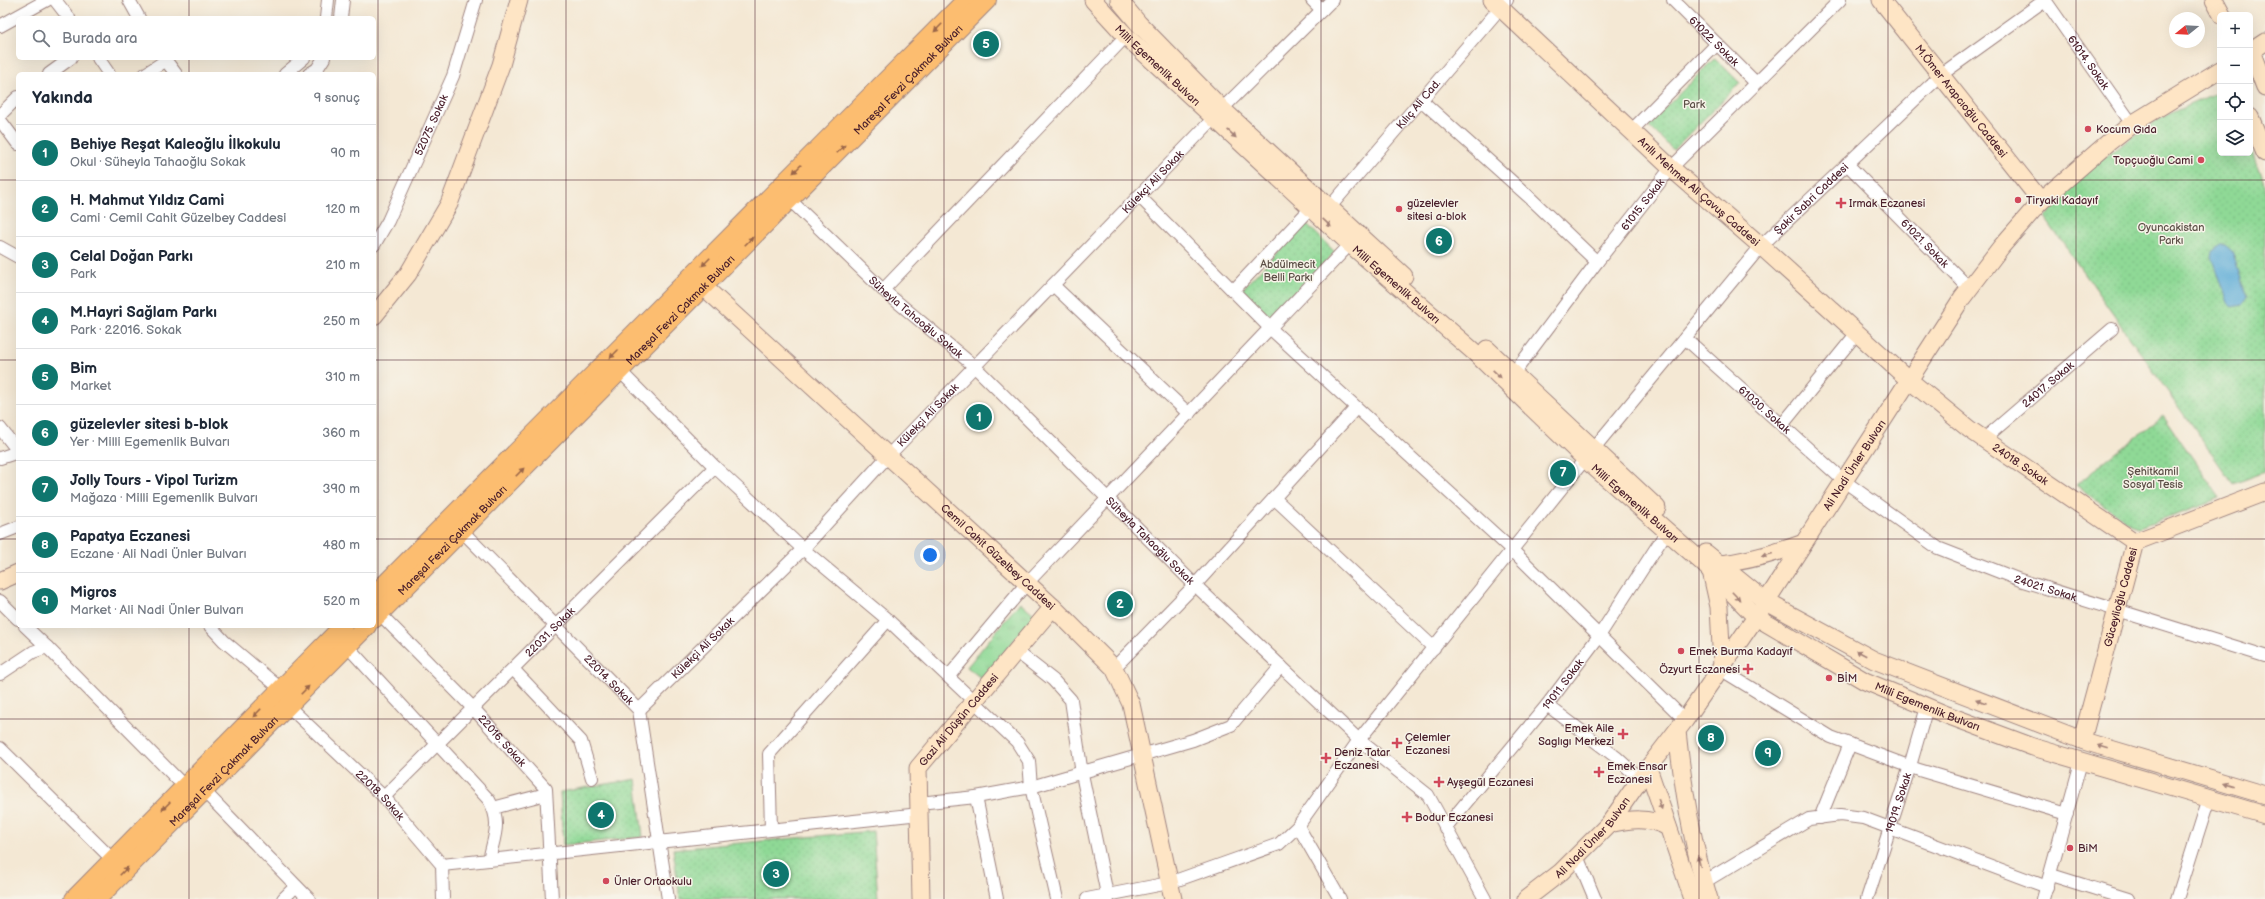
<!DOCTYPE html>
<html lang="tr">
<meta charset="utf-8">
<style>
body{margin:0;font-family:"Balsamiq Sans",sans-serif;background:#f6f6f7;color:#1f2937}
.controls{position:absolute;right:12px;top:12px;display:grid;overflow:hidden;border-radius:6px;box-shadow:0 4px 16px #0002}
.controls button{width:36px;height:36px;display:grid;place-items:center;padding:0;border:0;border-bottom:1px solid #e0e1e3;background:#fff;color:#1f2937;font:20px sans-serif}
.compass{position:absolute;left:2169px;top:12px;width:36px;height:36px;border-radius:50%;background:#fff;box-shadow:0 4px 16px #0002;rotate:252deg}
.you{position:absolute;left:930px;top:555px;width:14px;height:14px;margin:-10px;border:3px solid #fff;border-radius:50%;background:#1a73e8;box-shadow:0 0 0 6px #1a73e833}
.badge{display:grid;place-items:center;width:26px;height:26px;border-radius:50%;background:#0f766e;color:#fff;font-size:13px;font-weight:700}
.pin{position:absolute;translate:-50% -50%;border:2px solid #fff;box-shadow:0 1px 4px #0006}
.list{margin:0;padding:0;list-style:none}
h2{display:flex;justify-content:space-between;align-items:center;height:52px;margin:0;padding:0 16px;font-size:17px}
h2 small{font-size:13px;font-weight:400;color:#747a83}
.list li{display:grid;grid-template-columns:26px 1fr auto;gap:12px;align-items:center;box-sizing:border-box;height:56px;padding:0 16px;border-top:1px solid #e0e1e3}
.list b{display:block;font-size:15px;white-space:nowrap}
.list p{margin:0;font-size:13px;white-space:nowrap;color:#747a83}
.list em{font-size:13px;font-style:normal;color:#747a83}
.icon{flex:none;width:22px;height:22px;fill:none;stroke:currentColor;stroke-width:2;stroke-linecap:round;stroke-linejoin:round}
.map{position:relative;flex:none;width:2265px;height:899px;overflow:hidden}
.search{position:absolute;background:#fff;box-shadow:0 4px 16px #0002;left:16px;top:16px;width:360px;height:44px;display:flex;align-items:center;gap:10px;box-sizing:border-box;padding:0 14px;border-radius:6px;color:#747a83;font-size:15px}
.panel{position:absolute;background:#fff;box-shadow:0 4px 16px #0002;left:16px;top:72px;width:360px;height:556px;border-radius:6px}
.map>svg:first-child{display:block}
.grass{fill:url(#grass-tufts);stroke:#6c7c60}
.park{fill:url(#park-dots);stroke:#6c7c60}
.water{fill:#5fadd8;stroke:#546682}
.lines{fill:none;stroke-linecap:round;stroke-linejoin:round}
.street-casing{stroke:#9f8480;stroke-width:14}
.secondary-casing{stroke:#9f8480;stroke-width:19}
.primary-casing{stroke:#9f8480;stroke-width:20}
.street{stroke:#fff;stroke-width:12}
.secondary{stroke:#fee5c5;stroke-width:17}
.primary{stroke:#fcbd6f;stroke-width:18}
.oneway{fill:#9a664a}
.oneway2{fill:#a48278}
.grid{fill:none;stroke:#4a1f2b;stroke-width:1;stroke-opacity:0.55}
.poi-dot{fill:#d1495b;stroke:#f7f3e8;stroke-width:1.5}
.labels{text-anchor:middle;stroke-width:3;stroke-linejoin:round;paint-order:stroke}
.street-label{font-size:11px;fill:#4a1f2b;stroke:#f7f3e8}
.park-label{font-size:11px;fill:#5b4e46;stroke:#f7f3e8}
.poi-label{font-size:11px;fill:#4a1f2b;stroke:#f7f3e8;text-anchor:start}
</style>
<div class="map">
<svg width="2265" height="899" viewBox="0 0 2265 899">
<defs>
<pattern id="grass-tufts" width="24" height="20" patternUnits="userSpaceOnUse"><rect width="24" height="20" fill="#8fd996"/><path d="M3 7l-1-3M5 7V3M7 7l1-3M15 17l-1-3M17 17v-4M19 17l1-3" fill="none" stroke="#7dba81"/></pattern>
<pattern id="park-dots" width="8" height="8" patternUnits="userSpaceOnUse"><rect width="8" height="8" fill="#8fd996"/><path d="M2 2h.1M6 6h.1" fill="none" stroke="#7dba81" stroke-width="1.8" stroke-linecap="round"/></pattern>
</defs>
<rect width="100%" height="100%" fill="#f7f3e8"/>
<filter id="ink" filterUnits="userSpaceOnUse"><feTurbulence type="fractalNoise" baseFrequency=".025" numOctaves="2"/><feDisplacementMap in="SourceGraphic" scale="8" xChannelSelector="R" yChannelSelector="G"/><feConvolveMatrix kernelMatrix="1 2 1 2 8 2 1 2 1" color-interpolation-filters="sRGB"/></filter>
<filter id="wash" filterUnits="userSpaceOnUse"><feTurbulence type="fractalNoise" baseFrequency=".012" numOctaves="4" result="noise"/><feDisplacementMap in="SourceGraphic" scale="16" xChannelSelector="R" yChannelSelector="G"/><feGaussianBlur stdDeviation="0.9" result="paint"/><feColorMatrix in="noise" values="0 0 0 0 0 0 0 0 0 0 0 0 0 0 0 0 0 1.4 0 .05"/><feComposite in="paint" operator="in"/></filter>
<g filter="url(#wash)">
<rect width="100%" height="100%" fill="#f4e8d4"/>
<polygon class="grass" points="1020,602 1035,615 982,679 967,667"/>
<g class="park">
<polygon points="1715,58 1740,83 1673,150 1648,125"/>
<polygon points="2220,91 2220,153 2250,153 2250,148 2265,185 2265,472 2233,484 2045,218 2087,169 2160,118"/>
<polygon points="1306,223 1335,252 1270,317 1242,289"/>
<polygon points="2163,415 2220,498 2139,527 2130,524 2076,485"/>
<polygon points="636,779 643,837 563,845 560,792"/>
<polygon points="873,831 878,899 680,899 673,849"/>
</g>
<polygon class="water" points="2220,245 2225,245 2232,251 2247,297 2243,305 2233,307 2228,303 2212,256 2213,251"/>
</g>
<g filter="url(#ink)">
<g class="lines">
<defs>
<g id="street">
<polyline points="55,0 69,18"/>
<polyline points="129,0 139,18"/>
<polyline points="1312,0 1322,10"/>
<path id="s1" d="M 1673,0 L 1755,82"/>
<path id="s2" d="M 2045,0 L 2132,124"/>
<polyline points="326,18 328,0"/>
<polyline points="341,18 343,0"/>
<polyline points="0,26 47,0"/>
<polyline points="98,58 109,74"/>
<polyline points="164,58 176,74"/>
<polyline points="49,74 71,58"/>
<polyline points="145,74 165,61"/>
<polyline points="285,74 304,58"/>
<polyline points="309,74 317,69 324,58"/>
<polyline points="1421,100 1528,196 1597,262"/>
<polyline points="1222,109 1332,0"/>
<polyline points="0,115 18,97"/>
<polyline points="0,120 18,144"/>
<polyline points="1631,131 1717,44"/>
<path id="s3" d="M 1847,164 L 1969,288"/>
<polyline points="1139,196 1271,329 1512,550 1685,720"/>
<path id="s4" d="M 790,200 L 883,290 L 974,366 L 1195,585 L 1359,740 L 1428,795 L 1485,899"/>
<path id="s5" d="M 1329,208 L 1507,0"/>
<path id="s6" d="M 374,245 L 388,221 L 453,76 L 476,0"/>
<polyline points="0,247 18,257"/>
<polyline points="1053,285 1189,414"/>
<polyline points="883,290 1126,36"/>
<polyline points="1233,291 1311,208"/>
<path id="s7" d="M 1685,338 L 1844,481 L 1938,548 L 2020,580 L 2265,656"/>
<polyline points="620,371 715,467 803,549 888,620 1017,742 1029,761 1031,787 1057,899"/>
<path id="s8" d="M 1514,373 L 1597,262 L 1671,168 L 1840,0"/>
<polyline points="1782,425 1857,333"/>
<polyline points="0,428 18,451"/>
<path id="s9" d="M 1984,439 L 2112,329"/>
<path id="s10" d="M 1594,448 L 1761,246 L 1942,74 L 2045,0"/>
<polyline points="0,458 18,452"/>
<polyline points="1274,498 1434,648"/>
<path id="s11" d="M 462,531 L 639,710 L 668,899"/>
<polyline points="0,534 18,527"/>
<polyline points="0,601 18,619"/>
<path id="s12" d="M 380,614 L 473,708 L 546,789 L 552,899"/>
<polyline points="25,626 47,647"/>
<polyline points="210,626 224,641 281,689"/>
<path d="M 347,646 L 489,800 C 502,823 494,836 489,860"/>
<polyline points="1016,651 1053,680 1071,700 1082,774 1108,899"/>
<polyline points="1114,668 1195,585 1356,408"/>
<polyline points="513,669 581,741 592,778"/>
<polyline points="1720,669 1831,737 1919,770 2067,814"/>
<polyline points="0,674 33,652 47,647 185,787"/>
<polyline points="949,676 1027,583 1350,244"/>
<polyline points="1547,705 1616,757 1640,779"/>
<path id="s13" d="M 288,706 L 384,797 L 442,865 L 443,899"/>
<path id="s14" d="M 639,710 L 803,549 L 888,456 L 1214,118"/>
<polyline points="0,748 113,860"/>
<polyline points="204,791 309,899"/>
<path id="s15" d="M 384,797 L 715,467"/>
<polyline points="976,797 997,899"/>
<polyline points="919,803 976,797 1031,787 1193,740 1231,725 1281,666"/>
<polyline points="493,808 546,794"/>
<polyline points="1820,818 1850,744"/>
<polyline points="1298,826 1340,899"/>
<path id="s16" d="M 1445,828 L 1547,705 L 1599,636 L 1667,531"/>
<polyline points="771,829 769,754 888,620"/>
<polyline points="1577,856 1595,899"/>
<polyline points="442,865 920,814"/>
<polyline points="2051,875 2128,899"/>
<polyline points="1704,882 1809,819 1840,815 1863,818 2047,887"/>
<polyline points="283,899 296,886"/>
<polyline points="1087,899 1169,883 1279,844 1298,826 1359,740 1585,459"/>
<path id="s17" d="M 1867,899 L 1910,766 L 1927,707"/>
<polyline points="2043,899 2081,762"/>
<polyline points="2177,899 2209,798"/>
</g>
<g id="secondary">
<path id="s18" d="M 1093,0 L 1126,36 L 1350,244 L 1473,351 L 1585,459 L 1702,562 L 1756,617 L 1865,681 L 1947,715 L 2033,747 L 2265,815"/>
<polyline points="1119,0 1139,24 1222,109 1404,276"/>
<path id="s19" d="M 1492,0 L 1671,168 L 1761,246 L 1909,380 L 1969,429 L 2135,542"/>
<path id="s20" d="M 1881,0 L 2041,201"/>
<polyline points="2214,0 2222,15"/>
<polyline points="2251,51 2265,87"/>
<polyline points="2250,52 2265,42"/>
<polyline points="2250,117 2265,153"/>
<path id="s21" d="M 704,287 L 1053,607 L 1114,668 L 1131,704 L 1173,899"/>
<polyline points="374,316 408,274 449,204 501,65 519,0"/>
<polyline points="1487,349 1657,508"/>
<polyline points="1706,553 1765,601 1874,660 2087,742 2265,795"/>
<path d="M 1720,564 C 1749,561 1776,553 1804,543"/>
<polyline points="1711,571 1719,607 1722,667"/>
<polyline points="0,581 18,573"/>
<path d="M 1677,731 C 1683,789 1692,844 1709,899"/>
<path id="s22" d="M 2082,740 L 2135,542 L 2265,492"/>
<polyline points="1648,768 1693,899"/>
<path d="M 1609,824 C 1631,819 1648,817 1668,827"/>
<path id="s23" d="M 921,899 L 918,768 L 1053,607"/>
<path id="s24" d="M 1526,899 L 1561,872 L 1609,824 L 1648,768 L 1685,720 L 1756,617 L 1962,298 L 2001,247 L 2041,201 L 2109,142 L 2132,124 L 2220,70"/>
</g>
<g id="primary">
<polyline points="374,595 966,0"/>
<path id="s25" d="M 374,619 L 987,0"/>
<polyline points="74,899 343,626"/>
<path id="s26" d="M 97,899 L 367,626"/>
</g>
</defs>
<use href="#street" class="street-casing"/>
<use href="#secondary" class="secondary-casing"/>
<use href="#primary" class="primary-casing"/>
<use href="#street" class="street"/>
<use href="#secondary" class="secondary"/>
<use href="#primary" class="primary"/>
</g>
<defs><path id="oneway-solid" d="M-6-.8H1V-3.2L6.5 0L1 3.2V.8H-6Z"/></defs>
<g class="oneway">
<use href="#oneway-solid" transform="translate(938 28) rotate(135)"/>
<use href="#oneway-solid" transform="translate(841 149) rotate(-45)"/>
<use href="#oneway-solid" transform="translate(797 169) rotate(135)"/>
<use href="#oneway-solid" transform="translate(749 241) rotate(-45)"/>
<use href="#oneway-solid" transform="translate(706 262) rotate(135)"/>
<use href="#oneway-solid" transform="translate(614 354) rotate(135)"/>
<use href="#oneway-solid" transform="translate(520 472) rotate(-45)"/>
<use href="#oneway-solid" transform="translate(305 690) rotate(-45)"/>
<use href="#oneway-solid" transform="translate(257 713) rotate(134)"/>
<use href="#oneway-solid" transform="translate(166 806) rotate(135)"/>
<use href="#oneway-solid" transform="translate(124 871) rotate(-45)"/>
</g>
<g class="oneway2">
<use href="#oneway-solid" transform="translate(1232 134) rotate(43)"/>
<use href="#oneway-solid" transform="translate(1327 223) rotate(43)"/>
<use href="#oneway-solid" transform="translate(1497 374) rotate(44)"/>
<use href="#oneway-solid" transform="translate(1767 555) rotate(165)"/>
<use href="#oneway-solid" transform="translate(1736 596) rotate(46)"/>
<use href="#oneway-solid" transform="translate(1861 653) rotate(-152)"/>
<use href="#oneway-solid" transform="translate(1981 701) rotate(-159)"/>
<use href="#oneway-solid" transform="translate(2103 747) rotate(-163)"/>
<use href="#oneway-solid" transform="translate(2228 784) rotate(-163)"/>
<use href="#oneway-solid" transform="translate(1660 804) rotate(71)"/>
<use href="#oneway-solid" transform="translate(1699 861) rotate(-104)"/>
</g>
</g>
<path class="grid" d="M 189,0 L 189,18M 378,0 L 378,899M 566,0 L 566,899M 755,0 L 755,899M 944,0 L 944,899M 1132,0 L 1132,899M 1321,0 L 1321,899M 1510,0 L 1510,899M 1699,0 L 1699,899M 1888,0 L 1888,899M 2076,0 L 2076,899M 189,58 L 189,74M 0,180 L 18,180M 374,180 L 2265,180M 0,360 L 18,360M 374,360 L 2265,360M 0,539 L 18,539M 374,539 L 2265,539M 189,626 L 189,899M 0,719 L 2265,719"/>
<g class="poi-dot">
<circle cx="2088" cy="129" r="4"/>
<circle cx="2201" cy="160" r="4"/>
<circle cx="2018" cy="200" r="4"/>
<path d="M1839 197h4v4h4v4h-4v4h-4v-4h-4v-4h4z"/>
<circle cx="1399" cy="209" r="4"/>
<circle cx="1681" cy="651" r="4"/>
<path d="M1746 663h4v4h4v4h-4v4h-4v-4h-4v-4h4z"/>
<circle cx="1829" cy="678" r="4"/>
<path d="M1621 728h4v4h4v4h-4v4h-4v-4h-4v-4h4z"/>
<path d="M1395 737h4v4h4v4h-4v4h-4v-4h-4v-4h4z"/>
<path d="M1324 752h4v4h4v4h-4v4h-4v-4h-4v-4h4z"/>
<path d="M1597 766h4v4h4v4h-4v4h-4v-4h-4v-4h4z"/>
<path d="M1437 776h4v4h4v4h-4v4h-4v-4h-4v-4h4z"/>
<path d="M1405 811h4v4h4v4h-4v4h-4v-4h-4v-4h4z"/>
<circle cx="2070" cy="848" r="4"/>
<circle cx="606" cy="881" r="4"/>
</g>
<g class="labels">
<g class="street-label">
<text dy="4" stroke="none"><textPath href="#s1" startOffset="58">61022. Sokak</textPath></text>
<text dy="4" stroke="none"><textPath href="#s2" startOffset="76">61014. Sokak</textPath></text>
<text dy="4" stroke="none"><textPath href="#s18" startOffset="92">Milli Egemenlik Bulvarı</textPath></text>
<text dy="4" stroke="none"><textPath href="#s25" startOffset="759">Mareşal Fevzi Çakmak Bulvarı</textPath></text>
<text dy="4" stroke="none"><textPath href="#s20" startOffset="129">M.Ömer Arapcıoğlu Caddesi</textPath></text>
<text dy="4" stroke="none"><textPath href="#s5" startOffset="137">Kılıç Ali Cad.</textPath></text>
<text dy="4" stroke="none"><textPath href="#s6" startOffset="133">52075. Sokak</textPath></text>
<text dy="4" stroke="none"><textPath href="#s14" startOffset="737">Külekçi Ali Sokak</textPath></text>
<text dy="4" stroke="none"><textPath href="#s19" startOffset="282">Arıllı Mehmet Ali Çavuş Caddesi</textPath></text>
<text dy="4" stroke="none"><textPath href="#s10" startOffset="331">Şakir Sabri Caddesi</textPath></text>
<text dy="4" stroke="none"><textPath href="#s8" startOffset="212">61015. Sokak</textPath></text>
<text dy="4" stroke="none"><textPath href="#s3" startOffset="111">61021. Sokak</textPath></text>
<text dy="4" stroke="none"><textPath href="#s18" startOffset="416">Milli Egemenlik Bulvarı</textPath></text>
<text dy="4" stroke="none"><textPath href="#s25" startOffset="435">Mareşal Fevzi Çakmak Bulvarı</textPath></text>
<text dy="4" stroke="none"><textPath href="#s4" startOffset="172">Süheyla Tahaoğlu Sokak</textPath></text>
<text dy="4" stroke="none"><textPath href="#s9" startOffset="84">24017. Sokak</textPath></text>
<text dy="4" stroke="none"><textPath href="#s7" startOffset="107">61030. Sokak</textPath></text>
<text dy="4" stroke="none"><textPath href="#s14" startOffset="413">Külekçi Ali Sokak</textPath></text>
<text dy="4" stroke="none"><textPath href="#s19" startOffset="704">24018. Sokak</textPath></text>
<text dy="4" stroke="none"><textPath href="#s24" startOffset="547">Ali Nadi Ünler Bulvarı</textPath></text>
<text dy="4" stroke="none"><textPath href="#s18" startOffset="740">Milli Egemenlik Bulvarı</textPath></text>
<text dy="4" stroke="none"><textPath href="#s25" startOffset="111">Mareşal Fevzi Çakmak Bulvarı</textPath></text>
<text dy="4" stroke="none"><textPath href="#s4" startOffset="496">Süheyla Tahaoğlu Sokak</textPath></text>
<text dy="4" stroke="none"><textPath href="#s21" startOffset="399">Cemil Cahit Güzelbey Caddesi</textPath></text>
<text dy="4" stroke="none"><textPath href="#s7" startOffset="444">24021. Sokak</textPath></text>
<text dy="4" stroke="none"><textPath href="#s22" startOffset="148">Güceylioğlu Caddesi</textPath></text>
<text dy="4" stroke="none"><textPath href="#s15" startOffset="234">22031. Sokak</textPath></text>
<text dy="4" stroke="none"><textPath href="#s14" startOffset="89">Külekçi Ali Sokak</textPath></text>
<text dy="4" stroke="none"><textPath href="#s11" startOffset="209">22014. Sokak</textPath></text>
<text dy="4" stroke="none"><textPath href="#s16" startOffset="186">19011. Sokak</textPath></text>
<text dy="4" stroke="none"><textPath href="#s18" startOffset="1100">Milli Egemenlik Bulvarı</textPath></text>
<text dy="4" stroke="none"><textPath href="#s23" startOffset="194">Gazi Ali Düşün Caddesi</textPath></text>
<text dy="4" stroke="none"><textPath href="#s12" startOffset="176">22016. Sokak</textPath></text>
<text dy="4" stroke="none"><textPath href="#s26" startOffset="180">Mareşal Fevzi Çakmak Bulvarı</textPath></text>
<text dy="4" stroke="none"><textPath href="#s13" startOffset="128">22018. Sokak</textPath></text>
<text dy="4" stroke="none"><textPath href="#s17" startOffset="101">19019. Sokak</textPath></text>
<text dy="4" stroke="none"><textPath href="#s24" startOffset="91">Ali Nadi Ünler Bulvarı</textPath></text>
</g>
<g class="park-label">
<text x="1694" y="108">Park</text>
<text x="2171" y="231">Oyuncakistan<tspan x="2171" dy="13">Parkı</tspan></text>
<text x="1288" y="268">Abdülmecit<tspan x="1288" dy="13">Belli Parkı</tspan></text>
<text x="2153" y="475">Şehitkamil<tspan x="2153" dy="13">Sosyal Tesis</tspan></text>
</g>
<g class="poi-label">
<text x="2096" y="133">Kocum Gıda</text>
<text x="2193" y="164" text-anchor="end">Topçuoğlu Cami</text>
<text x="2026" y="204">Tiryaki Kadayıf</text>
<text x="1407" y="207">güzelevler<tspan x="1407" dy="13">sitesi a-blok</tspan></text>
<text x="1849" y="207">Irmak Eczanesi</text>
<text x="1689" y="655">Emek Burma Kadayıf</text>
<text x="1740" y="673" text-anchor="end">Özyurt Eczanesi</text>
<text x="1837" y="682">BİM</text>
<text x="1614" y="732" text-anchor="end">Emek Aile<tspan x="1614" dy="13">Saglıgı Merkezi</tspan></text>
<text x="1405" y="741">Çelemler<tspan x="1405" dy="13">Eczanesi</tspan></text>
<text x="1334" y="756">Deniz Tatar<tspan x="1334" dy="13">Eczanesi</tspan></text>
<text x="1607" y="770">Emek Ensar<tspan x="1607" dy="13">Eczanesi</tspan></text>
<text x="1447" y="786">Ayşegül Eczanesi</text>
<text x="1415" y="821">Bodur Eczanesi</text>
<text x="2078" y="852">BiM</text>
<text x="614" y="885">Ünler Ortaokulu</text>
</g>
</g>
</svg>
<div class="controls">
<button>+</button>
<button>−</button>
<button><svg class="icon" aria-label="locate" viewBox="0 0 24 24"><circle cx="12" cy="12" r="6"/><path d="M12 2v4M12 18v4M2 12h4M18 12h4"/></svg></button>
<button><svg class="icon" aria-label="layers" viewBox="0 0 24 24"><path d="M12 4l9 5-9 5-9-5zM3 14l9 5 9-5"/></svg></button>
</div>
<svg class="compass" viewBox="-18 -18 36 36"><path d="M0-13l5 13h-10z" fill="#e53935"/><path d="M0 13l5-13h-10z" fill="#747a83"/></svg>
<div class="you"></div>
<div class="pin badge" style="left:979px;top:417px">1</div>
<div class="pin badge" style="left:1120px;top:604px">2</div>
<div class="pin badge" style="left:776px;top:874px">3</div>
<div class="pin badge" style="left:601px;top:815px">4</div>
<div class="pin badge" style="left:986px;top:44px">5</div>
<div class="pin badge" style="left:1439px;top:241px">6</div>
<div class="pin badge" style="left:1563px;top:473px">7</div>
<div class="pin badge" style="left:1711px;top:738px">8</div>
<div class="pin badge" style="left:1768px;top:753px">9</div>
<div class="search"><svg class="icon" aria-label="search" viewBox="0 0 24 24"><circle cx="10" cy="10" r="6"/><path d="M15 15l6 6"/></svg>Burada ara</div>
<section class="panel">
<h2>Yakında<small>9 sonuç</small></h2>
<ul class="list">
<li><span class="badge">1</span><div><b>Behiye Reşat Kaleoğlu İlkokulu</b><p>Okul · Süheyla Tahaoğlu Sokak</p></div><em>90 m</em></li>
<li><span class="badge">2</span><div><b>H. Mahmut Yıldız Cami</b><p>Cami · Cemil Cahit Güzelbey Caddesi</p></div><em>120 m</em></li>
<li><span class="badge">3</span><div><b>Celal Doğan Parkı</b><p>Park</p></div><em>210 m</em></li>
<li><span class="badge">4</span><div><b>M.Hayri Sağlam Parkı</b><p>Park · 22016. Sokak</p></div><em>250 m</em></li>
<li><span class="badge">5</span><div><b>Bim</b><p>Market</p></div><em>310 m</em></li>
<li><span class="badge">6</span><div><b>güzelevler sitesi b-blok</b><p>Yer · Milli Egemenlik Bulvarı</p></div><em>360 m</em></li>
<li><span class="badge">7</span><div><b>Jolly Tours - Vipol Turizm</b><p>Mağaza · Milli Egemenlik Bulvarı</p></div><em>390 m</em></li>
<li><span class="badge">8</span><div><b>Papatya Eczanesi</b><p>Eczane · Ali Nadi Ünler Bulvarı</p></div><em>480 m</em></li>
<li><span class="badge">9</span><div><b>Migros</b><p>Market · Ali Nadi Ünler Bulvarı</p></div><em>520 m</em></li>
</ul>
</section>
</div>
